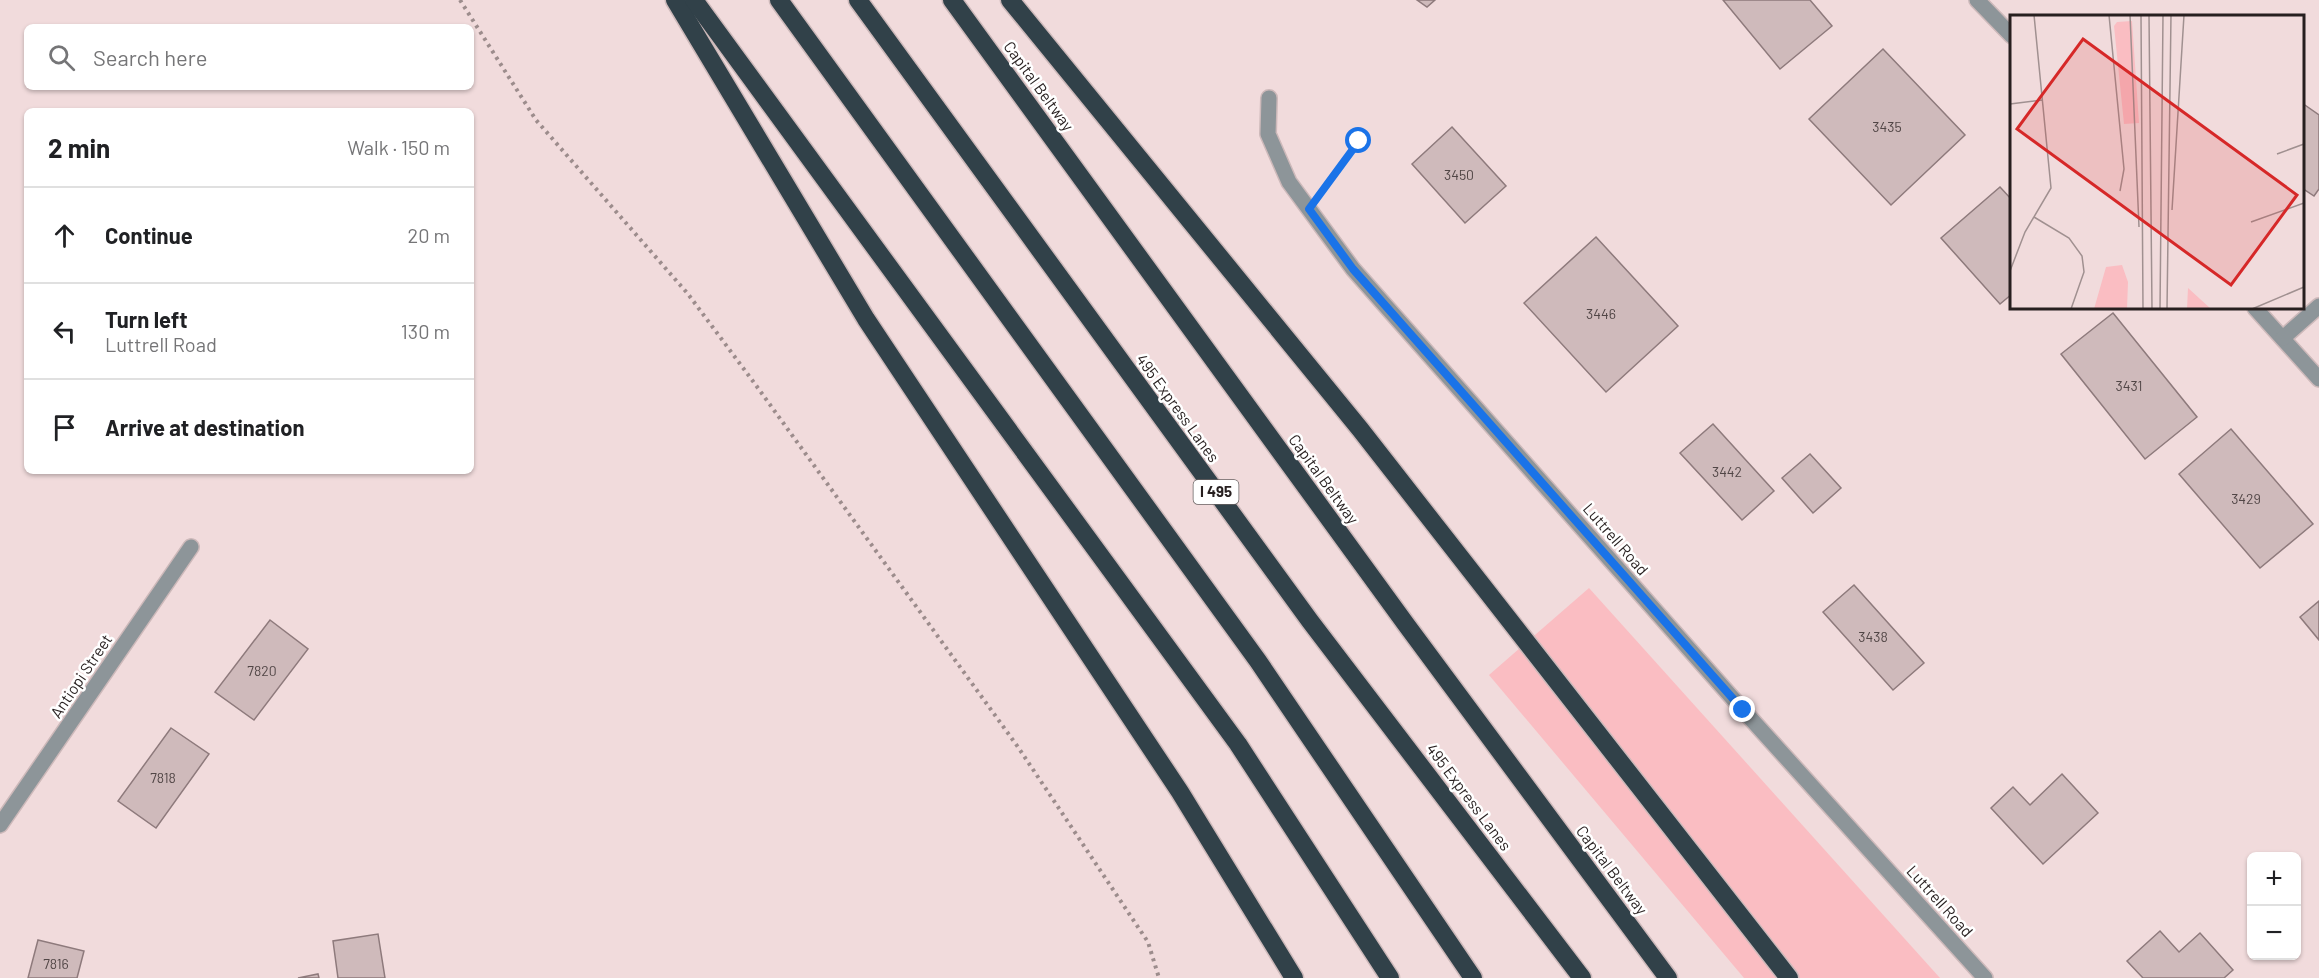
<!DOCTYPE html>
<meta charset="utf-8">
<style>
body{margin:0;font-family:Barlow,sans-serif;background:#f6f6f6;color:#202124}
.controls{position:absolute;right:18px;bottom:18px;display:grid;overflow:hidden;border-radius:9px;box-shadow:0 2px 4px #0004}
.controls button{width:54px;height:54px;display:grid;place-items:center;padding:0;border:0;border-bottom:2px solid #e0e0e0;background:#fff;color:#202124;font:30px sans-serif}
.stop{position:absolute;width:18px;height:18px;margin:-14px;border:4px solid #1a73e8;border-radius:50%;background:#fff}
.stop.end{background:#1a73e8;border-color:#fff;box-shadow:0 2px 6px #0008}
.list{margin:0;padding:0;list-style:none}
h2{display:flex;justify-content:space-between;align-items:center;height:78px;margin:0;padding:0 24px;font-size:26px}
h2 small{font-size:20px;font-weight:400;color:#757577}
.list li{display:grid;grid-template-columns:39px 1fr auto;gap:18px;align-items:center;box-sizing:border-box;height:96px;padding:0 24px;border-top:2px solid #e0e0e0}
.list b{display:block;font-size:22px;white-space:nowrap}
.list p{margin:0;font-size:20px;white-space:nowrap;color:#757577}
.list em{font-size:20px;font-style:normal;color:#757577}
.icon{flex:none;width:33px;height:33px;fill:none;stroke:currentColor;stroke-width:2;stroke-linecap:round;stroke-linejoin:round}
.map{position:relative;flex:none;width:2319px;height:978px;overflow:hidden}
.search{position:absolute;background:#fff;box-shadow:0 2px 4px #0004;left:24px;top:24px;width:450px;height:66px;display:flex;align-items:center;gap:15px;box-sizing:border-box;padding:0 21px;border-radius:9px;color:#757577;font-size:22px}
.panel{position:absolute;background:#fff;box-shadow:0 2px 4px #0004;left:24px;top:108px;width:450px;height:366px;border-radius:9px}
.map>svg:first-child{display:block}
.green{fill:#fabdc2}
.building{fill:#cfbabb;stroke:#8e7a7c;stroke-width:1.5}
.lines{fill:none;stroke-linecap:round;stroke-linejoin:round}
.minor-casing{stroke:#cdb9ba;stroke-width:18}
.highway-casing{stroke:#cdb9ba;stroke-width:21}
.path{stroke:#9c8c8c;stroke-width:4;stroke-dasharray:3 4.5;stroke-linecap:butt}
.minor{stroke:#8d9599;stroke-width:15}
.highway{stroke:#314149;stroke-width:18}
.route{stroke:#1a73e8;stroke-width:8}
.labels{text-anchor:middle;stroke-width:5;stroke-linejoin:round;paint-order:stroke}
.number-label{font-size:14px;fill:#514646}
.shield{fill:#fff;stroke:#686262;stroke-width:1.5}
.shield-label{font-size:15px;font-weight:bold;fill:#271f1f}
.street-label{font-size:16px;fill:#271f1f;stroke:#fff}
.inset-road{fill:none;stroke:#a09090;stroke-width:1.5}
.view{fill:#d62828;fill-opacity:0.15;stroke:#d62828;stroke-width:3}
.inset-edge{fill:none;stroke:#271f1f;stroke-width:3}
</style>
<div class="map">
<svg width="2319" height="978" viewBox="0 0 2319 978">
<rect width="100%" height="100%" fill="#f1dbdc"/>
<polygon class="green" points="1589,588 1940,978 1744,978 1489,675"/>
<g class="building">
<polygon points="1417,0 1435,0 1427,7"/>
<polygon points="1723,0 1810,0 1832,26 1780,69"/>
<polygon points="1883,49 1965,135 1891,205 1809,119"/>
<polygon points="2302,103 2319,115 2319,189 2314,196 2302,188"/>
<polygon points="1452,127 1506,186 1465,223 1412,164"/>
<polygon points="2000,187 2012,200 2012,294 2000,304 1941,238"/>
<polygon points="1596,237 1678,326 1606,392 1524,303"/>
<polygon points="2113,313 2197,417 2145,459 2061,354"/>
<polygon points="1713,424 1774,491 1742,520 1680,453"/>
<polygon points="2231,429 2313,524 2260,568 2179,474"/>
<polygon points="1810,454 1841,488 1813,513 1782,478"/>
<polygon points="1854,585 1924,663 1893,690 1823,612"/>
<polygon points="2319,601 2319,640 2300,617"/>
<polygon points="270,620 308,649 254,720 215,692"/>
<polygon points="171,728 209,754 156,828 118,801"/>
<polygon points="2062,774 2098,813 2043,864 1991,808 2013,787 2030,805"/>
<polygon points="2160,931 2179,952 2200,933 2233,970 2224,978 2143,978 2127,961"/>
<polygon points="378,934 385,978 338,978 333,941"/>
<polygon points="38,940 84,951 77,978 28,978"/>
<polygon points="318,974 319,978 298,978"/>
</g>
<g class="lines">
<defs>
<g id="minor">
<polyline points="1977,0 2012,36"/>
<polyline points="1269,98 1268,134 1289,182 1353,269 1743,710 1985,978"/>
<polyline points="2255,308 2319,379"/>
<polyline points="2283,338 2319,306"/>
<polyline points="0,825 191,547"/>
</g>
<g id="highway">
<polyline points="675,0 866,319 1180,792 1294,978"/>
<polyline points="694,0 1238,744 1390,978"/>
<polyline points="779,0 1258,661 1473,978"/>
<polyline points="858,0 1310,621 1582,978"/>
<polyline points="952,0 1405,623 1668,978"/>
<polyline points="1010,0 1360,429 1789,978"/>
</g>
</defs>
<use href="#minor" class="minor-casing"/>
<use href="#highway" class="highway-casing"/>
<g class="path">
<polyline points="460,0 536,120 688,294 755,384 1018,747 1148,942 1159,978"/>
<polyline points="1324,189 1359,141"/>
</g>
<use href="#minor" class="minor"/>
<use href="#highway" class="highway"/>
</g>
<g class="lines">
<polyline class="route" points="1359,141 1309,209 1353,269 1743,710"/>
</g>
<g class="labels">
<g class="number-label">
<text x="1887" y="132">3435</text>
<text x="1459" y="180">3450</text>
<text x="1601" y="319">3446</text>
<text x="2129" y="391">3431</text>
<text x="1727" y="477">3442</text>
<text x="2246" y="504">3429</text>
<text x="1873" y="642">3438</text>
<text x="262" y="676">7820</text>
<text x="163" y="783">7818</text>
<text x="56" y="969">7816</text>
</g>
<rect class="shield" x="1193.5" y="480" width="45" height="24" rx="4.5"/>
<g class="shield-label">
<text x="1216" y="497">I 495</text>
</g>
<g class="street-label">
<text transform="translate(1039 86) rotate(54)" y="6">Capital Beltway</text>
<text transform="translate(1178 408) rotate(54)" y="6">495 Express Lanes</text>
<text transform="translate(1324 479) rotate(54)" y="6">Capital Beltway</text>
<text transform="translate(1616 539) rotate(49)" y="6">Luttrell Road</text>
<text transform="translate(81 676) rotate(-56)" y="6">Antiopi Street</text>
<text transform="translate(1469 797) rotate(53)" y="6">495 Express Lanes</text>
<text transform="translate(1612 870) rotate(53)" y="6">Capital Beltway</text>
<text transform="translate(1940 901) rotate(48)" y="6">Luttrell Road</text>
</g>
</g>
<g transform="translate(2010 15)">
<rect width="294" height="294" fill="#f1dbdc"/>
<path d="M 122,6 L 129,108 L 114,109 L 104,11 L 107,7 ZM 112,250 L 118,267 L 117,294 L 84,294 L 96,252 ZM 178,273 L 201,294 L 177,294 Z" fill="#fabdc2"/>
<path class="inset-road" d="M 99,0 L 114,154 L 110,176M 120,0 L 129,212M 131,0 L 133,294M 139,0 L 142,294M 0,89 L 33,85M 267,139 L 294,129M 162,195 L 174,0M 24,202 L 59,223 L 72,241 L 74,257 L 61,294M 241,207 L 294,188M 0,256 L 15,217 L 41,173 L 24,0M 150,294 L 153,0M 157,294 L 161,0M 242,294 L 294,272"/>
<path class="view" d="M 73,24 L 287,180 L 221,270 L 7,114 Z"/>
<rect width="294" height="294" class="inset-edge"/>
</g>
</svg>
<div class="controls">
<button>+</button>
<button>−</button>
</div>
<div class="stop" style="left:1359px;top:141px"></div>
<div class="stop end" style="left:1743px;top:710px"></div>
<div class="search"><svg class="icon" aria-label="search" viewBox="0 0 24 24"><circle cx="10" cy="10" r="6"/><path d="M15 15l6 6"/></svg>Search here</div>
<section class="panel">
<h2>2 min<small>Walk · 150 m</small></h2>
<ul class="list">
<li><svg class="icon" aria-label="ahead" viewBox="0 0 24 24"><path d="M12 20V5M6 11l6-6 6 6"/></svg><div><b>Continue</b></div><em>20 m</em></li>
<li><svg class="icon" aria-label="left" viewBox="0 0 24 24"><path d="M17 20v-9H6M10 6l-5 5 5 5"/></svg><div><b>Turn left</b><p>Luttrell Road</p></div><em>130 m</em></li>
<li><svg class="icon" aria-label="arrive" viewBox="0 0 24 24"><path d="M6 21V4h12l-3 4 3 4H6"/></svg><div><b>Arrive at destination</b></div></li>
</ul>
</section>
</div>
